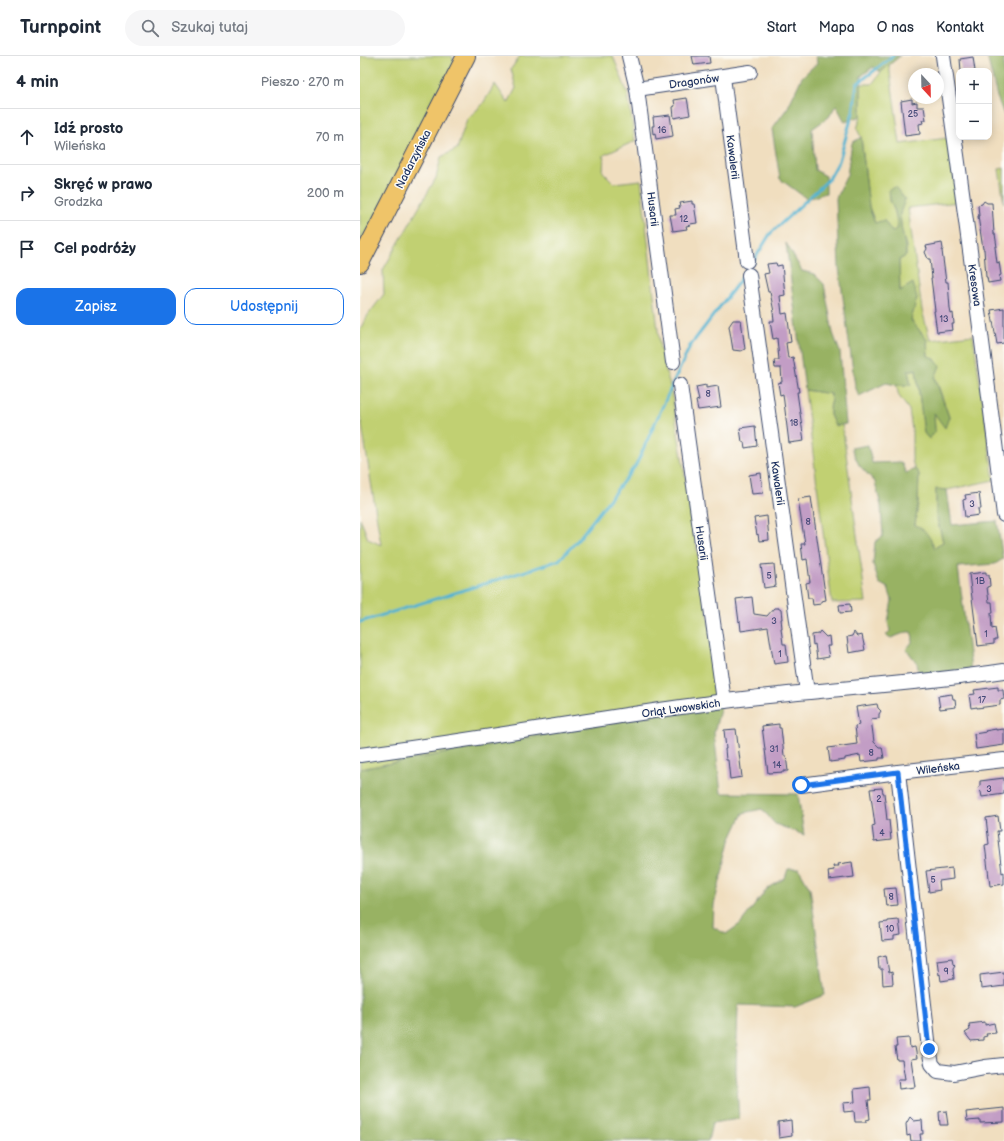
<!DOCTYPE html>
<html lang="pl">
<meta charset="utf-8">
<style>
body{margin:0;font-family:"Balsamiq Sans",sans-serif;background:#f6f6f7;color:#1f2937}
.controls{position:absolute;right:12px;top:12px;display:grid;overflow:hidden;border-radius:8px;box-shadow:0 2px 10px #0003}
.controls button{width:36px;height:36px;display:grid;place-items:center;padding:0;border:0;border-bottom:1px solid #e0e1e3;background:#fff;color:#1f2937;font:20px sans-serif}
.compass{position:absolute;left:548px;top:12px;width:36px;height:36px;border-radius:50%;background:#fff;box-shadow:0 2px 10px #0003;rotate:158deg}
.stop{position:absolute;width:12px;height:12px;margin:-9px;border:3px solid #1a73e8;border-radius:50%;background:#fff}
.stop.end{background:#1a73e8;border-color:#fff;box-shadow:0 1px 4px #0008}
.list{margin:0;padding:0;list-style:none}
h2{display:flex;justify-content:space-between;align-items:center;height:52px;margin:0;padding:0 16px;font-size:17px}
h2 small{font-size:13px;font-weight:400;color:#747a83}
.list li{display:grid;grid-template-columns:26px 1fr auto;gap:12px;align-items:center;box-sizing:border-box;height:56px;padding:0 16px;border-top:1px solid #e0e1e3}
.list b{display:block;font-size:15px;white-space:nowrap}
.list p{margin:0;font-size:13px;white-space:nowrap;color:#747a83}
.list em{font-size:13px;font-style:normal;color:#747a83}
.actions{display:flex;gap:8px;padding:12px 16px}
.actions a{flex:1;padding:9px 0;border:1px solid #1a73e8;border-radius:12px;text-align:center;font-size:14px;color:#1a73e8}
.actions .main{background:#1a73e8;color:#fff}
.icon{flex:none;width:22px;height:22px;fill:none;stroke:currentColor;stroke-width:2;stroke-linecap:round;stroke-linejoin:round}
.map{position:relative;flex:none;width:644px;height:1085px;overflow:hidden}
header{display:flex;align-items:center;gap:24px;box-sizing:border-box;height:56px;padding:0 20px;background:#fff;border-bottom:1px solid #e0e1e3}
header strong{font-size:19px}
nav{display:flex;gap:22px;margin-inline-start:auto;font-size:14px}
.search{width:280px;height:36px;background:#f6f6f7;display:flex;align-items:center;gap:10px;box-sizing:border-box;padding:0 14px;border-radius:22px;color:#747a83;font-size:15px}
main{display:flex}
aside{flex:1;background:#fff}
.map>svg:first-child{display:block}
.green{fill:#c1d072;stroke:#6e8068}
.forest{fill:#98b264;stroke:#5a7061}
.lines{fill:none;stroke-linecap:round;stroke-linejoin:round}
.stream{stroke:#52b3d1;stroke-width:3}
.building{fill:#c29dc5}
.minor-casing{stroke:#3b496d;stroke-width:16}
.major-casing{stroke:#3b496d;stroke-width:20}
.minor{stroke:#fff;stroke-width:14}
.major{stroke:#efc469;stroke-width:18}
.route{stroke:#1a73e8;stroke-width:5}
.labels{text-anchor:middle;stroke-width:3;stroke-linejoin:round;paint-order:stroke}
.number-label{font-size:9px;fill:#454a78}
.street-label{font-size:11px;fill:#1b2f5e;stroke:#fdfcf7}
</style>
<header>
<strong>Turnpoint</strong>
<div class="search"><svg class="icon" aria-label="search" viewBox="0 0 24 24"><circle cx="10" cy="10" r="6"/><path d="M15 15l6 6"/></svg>Szukaj tutaj</div>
<nav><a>Start</a><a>Mapa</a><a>O nas</a><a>Kontakt</a></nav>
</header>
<main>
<aside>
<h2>4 min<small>Pieszo · 270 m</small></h2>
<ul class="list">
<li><svg class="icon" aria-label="ahead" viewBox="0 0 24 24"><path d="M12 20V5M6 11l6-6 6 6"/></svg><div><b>Idź prosto</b><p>Wileńska</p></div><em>70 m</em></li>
<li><svg class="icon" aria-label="right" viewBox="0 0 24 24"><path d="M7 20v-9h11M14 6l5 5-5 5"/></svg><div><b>Skręć w prawo</b><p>Grodzka</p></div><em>200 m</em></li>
<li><svg class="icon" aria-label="arrive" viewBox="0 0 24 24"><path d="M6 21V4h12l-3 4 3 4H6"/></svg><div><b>Cel podróży</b></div></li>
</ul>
<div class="actions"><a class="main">Zapisz</a><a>Udostępnij</a></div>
</aside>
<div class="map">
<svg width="644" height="1085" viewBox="0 0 644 1085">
<rect width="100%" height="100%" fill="#fdfcf7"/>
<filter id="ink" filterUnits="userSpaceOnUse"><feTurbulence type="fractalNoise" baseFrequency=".025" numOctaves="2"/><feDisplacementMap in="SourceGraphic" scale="8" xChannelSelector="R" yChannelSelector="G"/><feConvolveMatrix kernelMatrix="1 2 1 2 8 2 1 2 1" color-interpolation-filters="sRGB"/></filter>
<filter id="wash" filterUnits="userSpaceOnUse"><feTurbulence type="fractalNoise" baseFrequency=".012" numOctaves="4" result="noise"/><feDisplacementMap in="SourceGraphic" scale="16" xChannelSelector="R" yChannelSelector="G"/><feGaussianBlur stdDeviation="0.9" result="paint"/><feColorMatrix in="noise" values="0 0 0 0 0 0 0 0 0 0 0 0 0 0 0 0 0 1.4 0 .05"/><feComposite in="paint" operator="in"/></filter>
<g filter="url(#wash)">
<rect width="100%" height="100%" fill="#f0debf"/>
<g class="green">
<polygon points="0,0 92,0 95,9 0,193"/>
<polygon points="160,0 253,0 268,38 275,85 244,99 243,116 254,127 281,124 300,292 311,334 362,646 0,713 0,462 8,483 21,489 0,357 0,273 8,259 24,238 23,214 76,122 81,101 97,93 107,63 122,49 135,28 148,47 156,32 151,13"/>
<polygon points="529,9 540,88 588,82 598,146 548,152 562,254 570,284 613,279 634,424 587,434 576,433 576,458 583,486 575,492 555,469 558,447 559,418 555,413 552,405 552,374 549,354 539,340 536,329 551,329 548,315 556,313 564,377 569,383 575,376 574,356 589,361 568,300 567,284 551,264 557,242 552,228 540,235 539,204 546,200 546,190 542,177 540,157 530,144 535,156 538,172 532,176 515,167 509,151 501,81 497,73 501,60 501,28 512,28 521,16"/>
<polygon points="644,112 644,147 639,113"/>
<polygon points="445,334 471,338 470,359 475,370 482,368 506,546 472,547"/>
</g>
<g class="forest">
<polygon points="456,0 540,0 521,16 513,11 501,20 501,60 485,66 476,49 469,61 452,73 455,114 466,120 466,137 447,143 420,123 412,73 428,51 442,21 457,7"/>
<polygon points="627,0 644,0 644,59 637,41"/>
<path d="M 501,81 L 509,151 L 515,167 L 524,164 L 532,176 L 538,172 L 535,156 L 530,144 L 529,133 L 535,131 L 545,143 C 544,148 541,153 540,158 C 540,173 546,186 546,200 L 539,204 L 540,235 L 553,227 L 557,242 L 551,264 L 567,284 L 568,300 L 574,302 L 580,310 L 575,322 L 589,361 L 585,372 L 574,357 L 575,376 L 569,383 L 564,377 L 556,313 L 548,315 L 551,329 L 536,329 L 526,327 L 499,340 L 495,330 L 479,212 L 476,142 L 487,119 L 492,87 Z"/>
<polygon points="426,187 442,215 454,218 464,228 473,277 480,296 486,368 475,370 470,359 471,338 445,334"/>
<path d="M 508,389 L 512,407 L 541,406 L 546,417 L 555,413 L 559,418 L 558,447 L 555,469 C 566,473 570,482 575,492 L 583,486 L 576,458 L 576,433 L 587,434 L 592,469 L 637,465 L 643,503 L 635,508 L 598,511 L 611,613 L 559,619 L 557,607 L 546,593 C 552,587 555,584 551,576 L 547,576 L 531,582 L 526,579 L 530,575 L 528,566 L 532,544 L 528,532 L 519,527 L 513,508 L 515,486 L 523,480 L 521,450 L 515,426 L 499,409 L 491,392 Z"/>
<polygon points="362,646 354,677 361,737 438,738 444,779 415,768 402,753 383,757 370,785 354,849 353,871 366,878 380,868 407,833 425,822 428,813 439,813 450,832 465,939 435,951 378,949 376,1015 379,1063 352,1067 348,1085 0,1085 0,713"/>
</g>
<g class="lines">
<g class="stream">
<polyline points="393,206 410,178 469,123 479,105 493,56 497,28 533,0"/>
<polyline points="0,566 182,510 199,504 217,485 276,409 330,290 384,219"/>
</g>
</g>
<g id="blocks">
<g class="building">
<polygon points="332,0 349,0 350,7 334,9"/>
<polygon points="613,1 615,15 601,15 600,3"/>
<polygon points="327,42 330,59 314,62 313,51 315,50 314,44"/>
<polygon points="552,43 552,47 557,46 557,51 564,51 566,64 562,64 563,67 559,68 560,78 545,80 541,45"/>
<polygon points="310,59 313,80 296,83 295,77 293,78 292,70 294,70 293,61"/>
<polygon points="332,145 332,148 334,148 337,167 330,168 331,169 326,170 327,173 313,175 310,159 316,159 315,153 320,152 319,150 321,150 320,147"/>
<polygon points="624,145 627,147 632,147 634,178 635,178 637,191 635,191 637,207 639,206 641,219 639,220 640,225 628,227 627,221 626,221 624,193 623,193 618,160 619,160 618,149 622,148"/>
<polygon points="582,187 583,193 582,195 586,226 588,226 590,253 591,258 593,257 594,268 592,268 593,274 577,276 574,255 575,255 571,222 572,222 570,203 568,203 565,196 567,193 566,190"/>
<polygon points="416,207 417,210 422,209 425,239 420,240 422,258 427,257 431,286 426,287 428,302 433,301 439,336 437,336 444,385 429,387 423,338 420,339 418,327 422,326 421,312 415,312 414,304 419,304 417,282 413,283 410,265 414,265 413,256 414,256 410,236 408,236 404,218 409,217 407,208"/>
<polygon points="644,252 644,287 637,288 631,254"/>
<polygon points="373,264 381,264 385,293 381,295 373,294 369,270"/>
<polygon points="346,329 346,332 358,330 361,351 338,354 336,345 339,344 336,331"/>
<polygon points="395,370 397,390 385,392 384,386 382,386 380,372"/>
<polygon points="401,417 403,437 392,438 389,419"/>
<polygon points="619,437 621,453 618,453 619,459 605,461 603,444 606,443 605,439"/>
<polygon points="451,441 466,544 461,545 461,548 453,549 452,542 448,542 446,527 450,526 447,503 443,504 441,488 445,488 438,443"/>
<polygon points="407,460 409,484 399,485 398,478 397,479 394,462"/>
<polygon points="414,508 416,530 404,532 401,509"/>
<polygon points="626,516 626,519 629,519 630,530 627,531 628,539 629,546 632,546 633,557 631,557 632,573 635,572 637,584 634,584 634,588 618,590 609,518"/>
<polygon points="392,541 394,558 407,560 414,552 418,552 421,554 422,563 421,563 422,572 421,572 423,588 426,588 428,606 414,608 408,571 381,575 380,565 379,566 376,543"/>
<polygon points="490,548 491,556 480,557 479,549"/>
<polygon points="460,575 466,581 469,580 470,590 467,590 469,601 457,603 455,588 453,589 452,579 458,578"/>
<polygon points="494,576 497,580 502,579 505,594 489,597 487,581 492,580"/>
<polygon points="638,631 638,634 643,634 644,643 640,644 640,649 617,652 617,651 611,652 609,639 615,638 614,634"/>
<polygon points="592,638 593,643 595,643 596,651 580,653 578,640"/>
<polygon points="517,648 518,652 521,655 519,658 519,662 511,663 514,686 519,691 522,691 524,702 519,702 519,704 501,706 500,699 485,702 485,704 470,706 468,692 497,688 495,670 499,669 496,651"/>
<polygon points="419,668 419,672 421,672 424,700 426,700 428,715 424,715 424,716 408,717 402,670"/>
<polygon points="376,673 382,721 370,723 368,704 366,704 365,693 366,693 364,674"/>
<polygon points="636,673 636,674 644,673 644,689 616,693 614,678 626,676 625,675"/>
<polygon points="644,722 644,738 622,741 621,736 618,733 620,730 620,725"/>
<polygon points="522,732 523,737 524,737 527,764 529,764 531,784 514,786 512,770 515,769 510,733"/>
<polygon points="638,760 640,775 637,775 642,817 644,816 644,828 630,830 625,789 629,788 626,762"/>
<polygon points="492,806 494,821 469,824 468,815 474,814 473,810 479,810 478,808"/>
<polygon points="592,812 593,823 579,825 580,834 569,836 566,815"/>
<polygon points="536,832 538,849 526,850 524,833"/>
<polygon points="539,864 541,879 534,880 534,884 522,885 520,867 528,866 528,865"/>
<polygon points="526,899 529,917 532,916 533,928 523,929 522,913 519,913 518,901"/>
<polygon points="592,902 593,907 595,909 593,912 594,923 581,925 580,918 579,919 577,904"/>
<polygon points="644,916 644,930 621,933 620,919"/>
<polygon points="625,966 625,969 634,967 636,977 626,978 627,980 623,981 623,984 611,985 605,977 610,974 609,968"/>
<polygon points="549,982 550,992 555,991 557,1002 551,1003 555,1031 539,1033 538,1023 545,1023 542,1004 537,1004 535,991 537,991 536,983"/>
<polygon points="510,1031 511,1044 508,1044 510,1063 506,1064 506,1066 495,1066 494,1055 484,1056 483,1047 495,1046 494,1033"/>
<polygon points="644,1052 644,1066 620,1067 620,1064 607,1065 606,1056"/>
<polygon points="586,1055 588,1069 580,1069 579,1056"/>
<polygon points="550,1061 554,1065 562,1064 563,1078 560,1078 561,1085 551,1085 550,1079 547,1080 546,1068"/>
<polygon points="431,1064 432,1080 419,1082 418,1066"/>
</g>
</g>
</g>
<g filter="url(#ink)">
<use href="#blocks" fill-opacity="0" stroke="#3b496d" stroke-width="1"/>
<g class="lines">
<defs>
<g id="minor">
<polyline points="269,0 277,33 313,306"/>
<path d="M 583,0 C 605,153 625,306 644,459"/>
<polyline points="363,21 387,205"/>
<polyline points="277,33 390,16"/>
<polyline points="389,219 447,636"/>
<polyline points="320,329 364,645"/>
<path d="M 0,699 C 122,683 243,661 365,645 C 458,633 551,629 644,615"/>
<polyline points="538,716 569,993 572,1008 578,1015 594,1017 625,1011 644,1009"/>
<polyline points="441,729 538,716 644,704"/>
</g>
<polyline id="major" points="0,207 106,0"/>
</defs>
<use href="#minor" class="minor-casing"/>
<use href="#major" class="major-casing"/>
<use href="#minor" class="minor"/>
<use href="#major" class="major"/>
</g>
</g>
<g class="lines" filter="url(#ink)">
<polyline class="route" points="441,729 538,716 569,993"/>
</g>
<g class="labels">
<g class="number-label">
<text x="553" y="61">25</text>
<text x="302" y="77">16</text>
<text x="324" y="166">12</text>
<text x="584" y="266">13</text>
<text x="348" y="341">8</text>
<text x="434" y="370">18</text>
<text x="612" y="451">3</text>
<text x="448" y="469">8</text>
<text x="409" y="523">5</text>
<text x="620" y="528">1B</text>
<text x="414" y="568">3</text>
<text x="626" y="581">1</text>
<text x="420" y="601">1</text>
<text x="622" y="647">17</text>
<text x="414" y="696">31</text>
<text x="511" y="700">8</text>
<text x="417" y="712">14</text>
<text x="629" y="736">3</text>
<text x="519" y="746">2</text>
<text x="522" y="780">4</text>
<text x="573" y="827">5</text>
<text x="531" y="844">8</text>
<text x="530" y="876">10</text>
<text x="586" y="918">9</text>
</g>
<g class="street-label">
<text transform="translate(334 25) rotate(-8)" y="4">Dragonów</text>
<text transform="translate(373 101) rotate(83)" y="4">Kawalerii</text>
<text transform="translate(53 103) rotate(-63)" y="4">Nadarzyńska</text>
<text transform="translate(293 153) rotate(83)" y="4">Husarii</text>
<text transform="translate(615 229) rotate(82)" y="4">Kresowa</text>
<text transform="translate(418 427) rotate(82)" y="4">Kawalerii</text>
<text transform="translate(342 487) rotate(82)" y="4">Husarii</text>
<text transform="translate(321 652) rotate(-8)" y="4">Orląt Lwowskich</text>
<text transform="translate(578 712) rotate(-7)" y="4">Wileńska</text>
</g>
</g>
</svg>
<div class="controls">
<button>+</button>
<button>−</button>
</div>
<svg class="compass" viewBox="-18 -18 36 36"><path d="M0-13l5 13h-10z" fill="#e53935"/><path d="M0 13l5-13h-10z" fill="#747a83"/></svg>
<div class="stop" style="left:441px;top:729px"></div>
<div class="stop end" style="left:569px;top:993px"></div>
</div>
</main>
